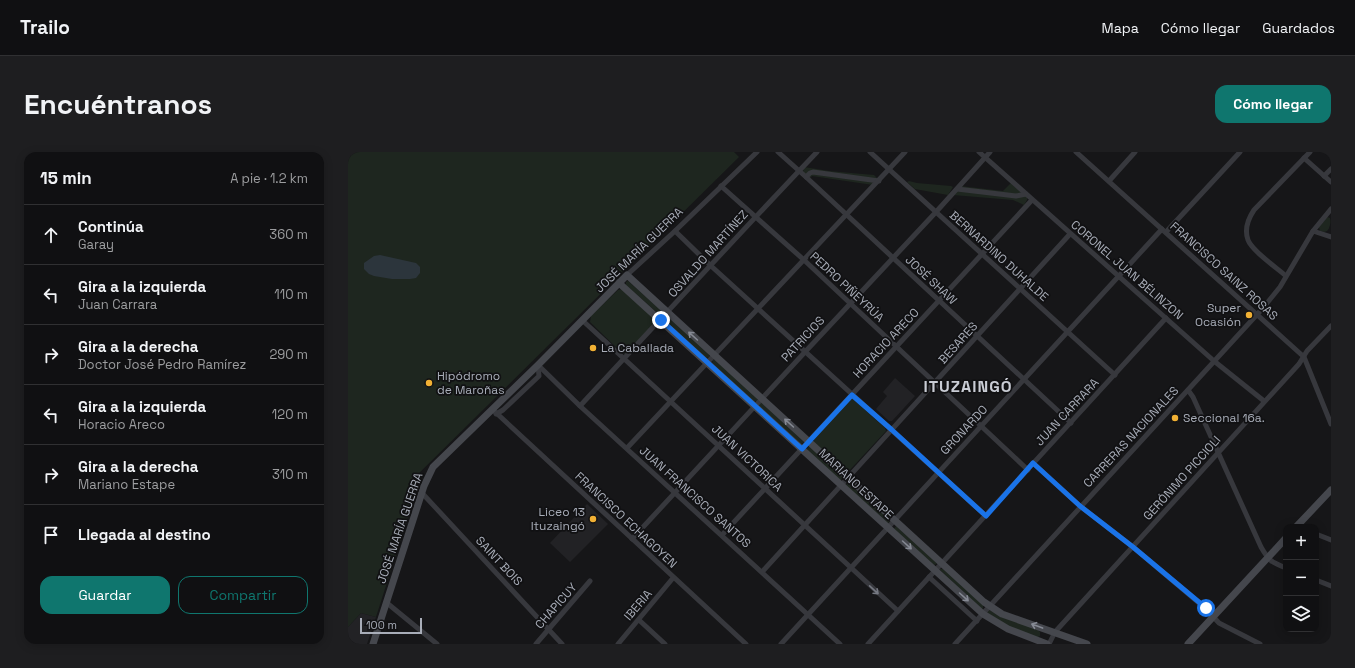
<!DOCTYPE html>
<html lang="es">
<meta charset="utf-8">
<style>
body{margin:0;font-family:"Space Grotesk",sans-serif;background:#1e1e20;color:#f1f3f6}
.controls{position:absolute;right:12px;bottom:12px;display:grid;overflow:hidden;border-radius:8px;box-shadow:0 2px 10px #0003}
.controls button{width:36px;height:36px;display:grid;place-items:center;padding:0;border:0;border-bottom:1px solid #303032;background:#101012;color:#f1f3f6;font:20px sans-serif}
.scale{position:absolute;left:12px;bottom:10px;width:62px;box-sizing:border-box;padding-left:4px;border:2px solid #a8adb8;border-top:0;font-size:11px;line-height:14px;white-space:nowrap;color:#a8adb8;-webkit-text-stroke:3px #111113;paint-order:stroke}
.stop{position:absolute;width:12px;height:12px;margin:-9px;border:3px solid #1a73e8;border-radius:50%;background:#fff}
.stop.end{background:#1a73e8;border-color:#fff;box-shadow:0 1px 4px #0008}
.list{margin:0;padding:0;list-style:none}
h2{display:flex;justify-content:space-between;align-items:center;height:52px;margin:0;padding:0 16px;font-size:17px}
h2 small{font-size:13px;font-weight:400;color:#9c9d9f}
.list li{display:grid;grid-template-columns:26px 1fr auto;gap:12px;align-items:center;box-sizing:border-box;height:60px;padding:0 16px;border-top:1px solid #303032}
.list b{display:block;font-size:15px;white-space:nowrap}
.list p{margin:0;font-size:13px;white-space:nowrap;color:#9c9d9f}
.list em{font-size:13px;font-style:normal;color:#9c9d9f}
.actions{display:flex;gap:8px;padding:12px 16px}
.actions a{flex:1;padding:9px 0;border:1px solid #0f766e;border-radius:12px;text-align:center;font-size:14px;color:#0f766e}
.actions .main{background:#0f766e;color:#fff}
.icon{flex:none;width:22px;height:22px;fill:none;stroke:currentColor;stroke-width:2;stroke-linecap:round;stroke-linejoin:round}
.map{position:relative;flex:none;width:983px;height:492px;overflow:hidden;border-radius:12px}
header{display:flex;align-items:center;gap:24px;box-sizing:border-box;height:56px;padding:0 20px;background:#101012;border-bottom:1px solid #303032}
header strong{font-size:19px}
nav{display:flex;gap:22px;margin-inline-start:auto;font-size:14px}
.intro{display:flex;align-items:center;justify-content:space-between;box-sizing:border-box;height:96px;padding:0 24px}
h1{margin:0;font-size:28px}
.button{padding:10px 18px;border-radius:12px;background:#0f766e;color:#fff;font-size:14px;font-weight:700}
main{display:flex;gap:24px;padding:0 24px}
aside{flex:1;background:#101012;border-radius:12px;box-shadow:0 2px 10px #0003}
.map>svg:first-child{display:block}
.built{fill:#222225}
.green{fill:#1e261f}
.water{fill:#2c353c}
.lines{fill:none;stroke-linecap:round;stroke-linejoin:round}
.street{stroke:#37383d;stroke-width:5}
.secondary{stroke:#45474d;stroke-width:7}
.oneway{stroke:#858993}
.oneway2{stroke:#757881}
.route{stroke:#1a73e8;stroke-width:5}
.poi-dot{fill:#f2b134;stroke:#111113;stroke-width:1.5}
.labels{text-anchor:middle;stroke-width:3.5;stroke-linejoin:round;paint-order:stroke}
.street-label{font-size:12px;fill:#a8adb8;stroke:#111113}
.poi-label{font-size:12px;fill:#a8adb8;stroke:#111113;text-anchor:start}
.district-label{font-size:16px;font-weight:bold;letter-spacing:1px;fill:#c9ccd4;stroke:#111113}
</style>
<header>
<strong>Trailo</strong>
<nav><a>Mapa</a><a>Cómo llegar</a><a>Guardados</a></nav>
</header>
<div class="intro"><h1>Encuéntranos</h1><a class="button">Cómo llegar</a></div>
<main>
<aside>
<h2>15 min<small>A pie · 1.2 km</small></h2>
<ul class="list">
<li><svg class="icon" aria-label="ahead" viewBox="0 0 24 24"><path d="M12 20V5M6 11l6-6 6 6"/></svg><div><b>Continúa</b><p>Garay</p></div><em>360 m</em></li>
<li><svg class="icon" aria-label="left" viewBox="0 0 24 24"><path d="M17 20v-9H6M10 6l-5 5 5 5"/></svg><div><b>Gira a la izquierda</b><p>Juan Carrara</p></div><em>110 m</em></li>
<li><svg class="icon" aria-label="right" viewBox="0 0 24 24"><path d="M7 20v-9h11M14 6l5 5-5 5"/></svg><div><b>Gira a la derecha</b><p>Doctor José Pedro Ramírez</p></div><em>290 m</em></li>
<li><svg class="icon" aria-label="left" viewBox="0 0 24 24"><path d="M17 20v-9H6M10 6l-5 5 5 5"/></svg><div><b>Gira a la izquierda</b><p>Horacio Areco</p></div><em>120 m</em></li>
<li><svg class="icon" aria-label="right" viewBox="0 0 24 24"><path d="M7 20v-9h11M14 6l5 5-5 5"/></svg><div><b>Gira a la derecha</b><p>Mariano Estape</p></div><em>310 m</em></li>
<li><svg class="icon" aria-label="arrive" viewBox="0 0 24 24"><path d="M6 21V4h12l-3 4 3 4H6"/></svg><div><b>Llegada al destino</b></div></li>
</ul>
<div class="actions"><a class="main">Guardar</a><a>Compartir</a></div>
</aside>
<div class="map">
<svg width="983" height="492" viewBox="0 0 983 492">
<rect width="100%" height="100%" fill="#161618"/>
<g class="built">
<polygon points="547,226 567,244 544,269 541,269 528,257 539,244 535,240"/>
<polygon points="239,352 260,372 222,410 202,391"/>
<polygon points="13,461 28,465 19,492 7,492 0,486 0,475"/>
</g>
<g class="green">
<polygon points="0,0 386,0 391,5 60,332 68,340 28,465 13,461 0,475"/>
<polygon points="456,15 481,19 526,23 529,26 525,33 464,24 462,26 455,20"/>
<polygon points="561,29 569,31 603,34 605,35 600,43 567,37 559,30"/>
<polygon points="663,31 679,45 679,48 676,53 665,48 605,43 612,34 655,39"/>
<path d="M 979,65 L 982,66 C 983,70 982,76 979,79 L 976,80 L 972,79 L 971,75 Z"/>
<polygon points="280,129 315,160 313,164 278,133 278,130"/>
<polygon points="274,137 309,169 277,202 274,201 242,170 243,164 270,138"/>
<polygon points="318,165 320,165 361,203 361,205 358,206 317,169"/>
<polygon points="365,208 368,208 409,246 409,249 406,249 364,211"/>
<polygon points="503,247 505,247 537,276 538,279 499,321 466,290 466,287"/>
<polygon points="413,250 456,290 455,291 453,292 411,254"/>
<polygon points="462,294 494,324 494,327 492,328 458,297"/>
<polygon points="499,331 500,331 542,368 541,370 540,371 498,333"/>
<polygon points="548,374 589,411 588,412 586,413 546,377"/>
<polygon points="592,417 595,417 635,453 635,456 634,457 592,418"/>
<polygon points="641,458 690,478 692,480 692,484 689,486 667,478 639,461"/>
</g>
<polygon class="water" points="32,103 68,111 72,115 72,121 68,126 62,127 44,127 26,124 21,122 16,117 16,111 26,104"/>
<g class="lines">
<g class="street">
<polyline points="430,0 458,25 723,271"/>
<polyline points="522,0 767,223"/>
<polyline points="631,0 866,209 916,249"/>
<polyline points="728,0 956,205 983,272"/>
<polyline points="956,6 983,30"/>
<polyline points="976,24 983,17"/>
<polyline points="458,25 462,21 465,20 531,29"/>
<polyline points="761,29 787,0"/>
<polyline points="373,34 456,108 680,318"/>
<polyline points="609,37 668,44 678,42"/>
<polyline points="327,79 362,113 638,364"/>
<polyline points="965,79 983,85"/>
<polyline points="818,80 892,0"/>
<polyline points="279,123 327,79 409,0"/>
<path d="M 938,124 C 929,116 904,99 900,88 C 896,77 900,67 906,58 L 962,0"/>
<polyline points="234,168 550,459"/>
<polyline points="190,213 232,254 492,492"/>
<path d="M 840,238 L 845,245 L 913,395 C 921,409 923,410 938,416"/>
<path d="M 232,254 C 311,169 389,84 469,0"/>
<polyline points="144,257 398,492"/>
<polyline points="148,262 155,258 191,224 190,213"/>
<polyline points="279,296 557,0"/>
<polyline points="685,311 732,354 785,395 857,456 871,471 912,492"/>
<polyline points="74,341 214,492"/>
<polyline points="968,382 983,388"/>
<polyline points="374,383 684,48"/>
<polyline points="284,387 457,200 588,60 642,0"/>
<polyline points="414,420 722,82"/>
<polyline points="581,425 629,469"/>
<polyline points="968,428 983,434"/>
<polyline points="39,451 89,492"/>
<polyline points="291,468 317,492"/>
<polyline points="188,492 242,429"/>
<polyline points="270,492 325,426"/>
<polyline points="433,492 814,77"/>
<polyline points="520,492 818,166"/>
<polyline points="607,492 915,156 932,135 965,79 983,57"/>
<polyline points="701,492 707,480 951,212 959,199 983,174"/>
</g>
<g class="secondary">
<polyline points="271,131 635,462 660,477 699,492"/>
<polyline points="948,375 983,338"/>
<polyline points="25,492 76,334 85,315 190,213 279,123 636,450 654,462 739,492"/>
<polyline points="840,492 938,386"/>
</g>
</g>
<defs><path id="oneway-shaft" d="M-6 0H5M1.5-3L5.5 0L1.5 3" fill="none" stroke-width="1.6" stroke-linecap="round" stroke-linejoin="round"/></defs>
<g class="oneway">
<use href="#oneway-shaft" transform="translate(345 184) rotate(-138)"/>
<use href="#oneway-shaft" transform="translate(441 271) rotate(-138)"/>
<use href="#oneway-shaft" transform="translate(559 393) rotate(42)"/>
<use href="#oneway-shaft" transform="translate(616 445) rotate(42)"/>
<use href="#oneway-shaft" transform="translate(689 474) rotate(-160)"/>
</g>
<use class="oneway2" href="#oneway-shaft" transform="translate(526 438) rotate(43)"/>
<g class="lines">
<polyline class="route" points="313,168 454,297 504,243 544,278 638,364 685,311 732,354 785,395 858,456"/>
</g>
<g class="poi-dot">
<circle cx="901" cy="163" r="4"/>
<circle cx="245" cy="196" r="4"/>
<circle cx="81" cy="231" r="4"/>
<circle cx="827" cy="266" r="4"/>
<circle cx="245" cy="367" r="4"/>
</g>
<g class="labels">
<g class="street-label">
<text transform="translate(291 98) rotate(-44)" y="4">JOSÉ MARÍA GUERRA</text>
<text transform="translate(360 102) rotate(-48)" y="4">OSVALDO MARTÍNEZ</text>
<text transform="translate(651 104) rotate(42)" y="4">BERNARDINO DUHALDE</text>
<text transform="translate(779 118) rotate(41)" y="4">CORONEL JUAN BÉLINZON</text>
<text transform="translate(876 119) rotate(42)" y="4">FRANCISCO SAINZ ROSAS</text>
<text transform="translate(583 128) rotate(43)" y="4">JOSÉ SHAW</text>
<text transform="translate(499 135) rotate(43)" y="4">PEDRO PIÑEYRÚA</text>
<text transform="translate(455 187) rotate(-47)" y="4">PATRICIOS</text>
<text transform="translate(538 191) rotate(-47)" y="4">HORACIO ARECO</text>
<text transform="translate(610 191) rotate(-48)" y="4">BESARES</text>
<text transform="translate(719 260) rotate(-47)" y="4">JUAN CARRARA</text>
<text transform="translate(616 278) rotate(-47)" y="4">GRONARDO</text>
<text transform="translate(783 285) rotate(-47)" y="4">CARRERAS NACIONALES</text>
<text transform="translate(399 306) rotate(43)" y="4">JUAN VICTORICA</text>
<text transform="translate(834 326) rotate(-48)" y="4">GERÓNIMO PICCIOLI</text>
<text transform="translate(508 332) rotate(43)" y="4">MARIANO ESTAPE</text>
<text transform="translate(347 345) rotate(42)" y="4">JUAN FRANCISCO SANTOS</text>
<text transform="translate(278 368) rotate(43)" y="4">FRANCISCO ECHAGOYEN</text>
<text transform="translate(52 376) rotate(-71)" y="4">JOSÉ MARÍA GUERRA</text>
<text transform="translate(151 409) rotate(47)" y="4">SAINT BOIS</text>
<text transform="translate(290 453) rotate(-50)" y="4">IBERIA</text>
<text transform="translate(208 454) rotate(-49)" y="4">CHAPICUY</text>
</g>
<g class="poi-label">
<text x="893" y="160" text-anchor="end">Super<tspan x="893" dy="14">Ocasión</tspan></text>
<text x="253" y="200">La Caballada</text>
<text x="89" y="228">Hipódromo<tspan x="89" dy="14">de Maroñas</tspan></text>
<text x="835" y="270">Seccional 16a.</text>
<text x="237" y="364" text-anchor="end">Liceo 13<tspan x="237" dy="14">Ituzaingó</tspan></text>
</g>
<g class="district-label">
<text x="620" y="240">ITUZAINGÓ</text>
</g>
</g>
</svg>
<div class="controls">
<button>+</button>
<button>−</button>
<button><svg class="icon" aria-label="layers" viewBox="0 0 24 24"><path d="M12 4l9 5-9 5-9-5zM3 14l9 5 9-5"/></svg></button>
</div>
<div class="scale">100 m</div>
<div class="stop" style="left:858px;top:456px"></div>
<div class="stop end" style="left:313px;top:168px"></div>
</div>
</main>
